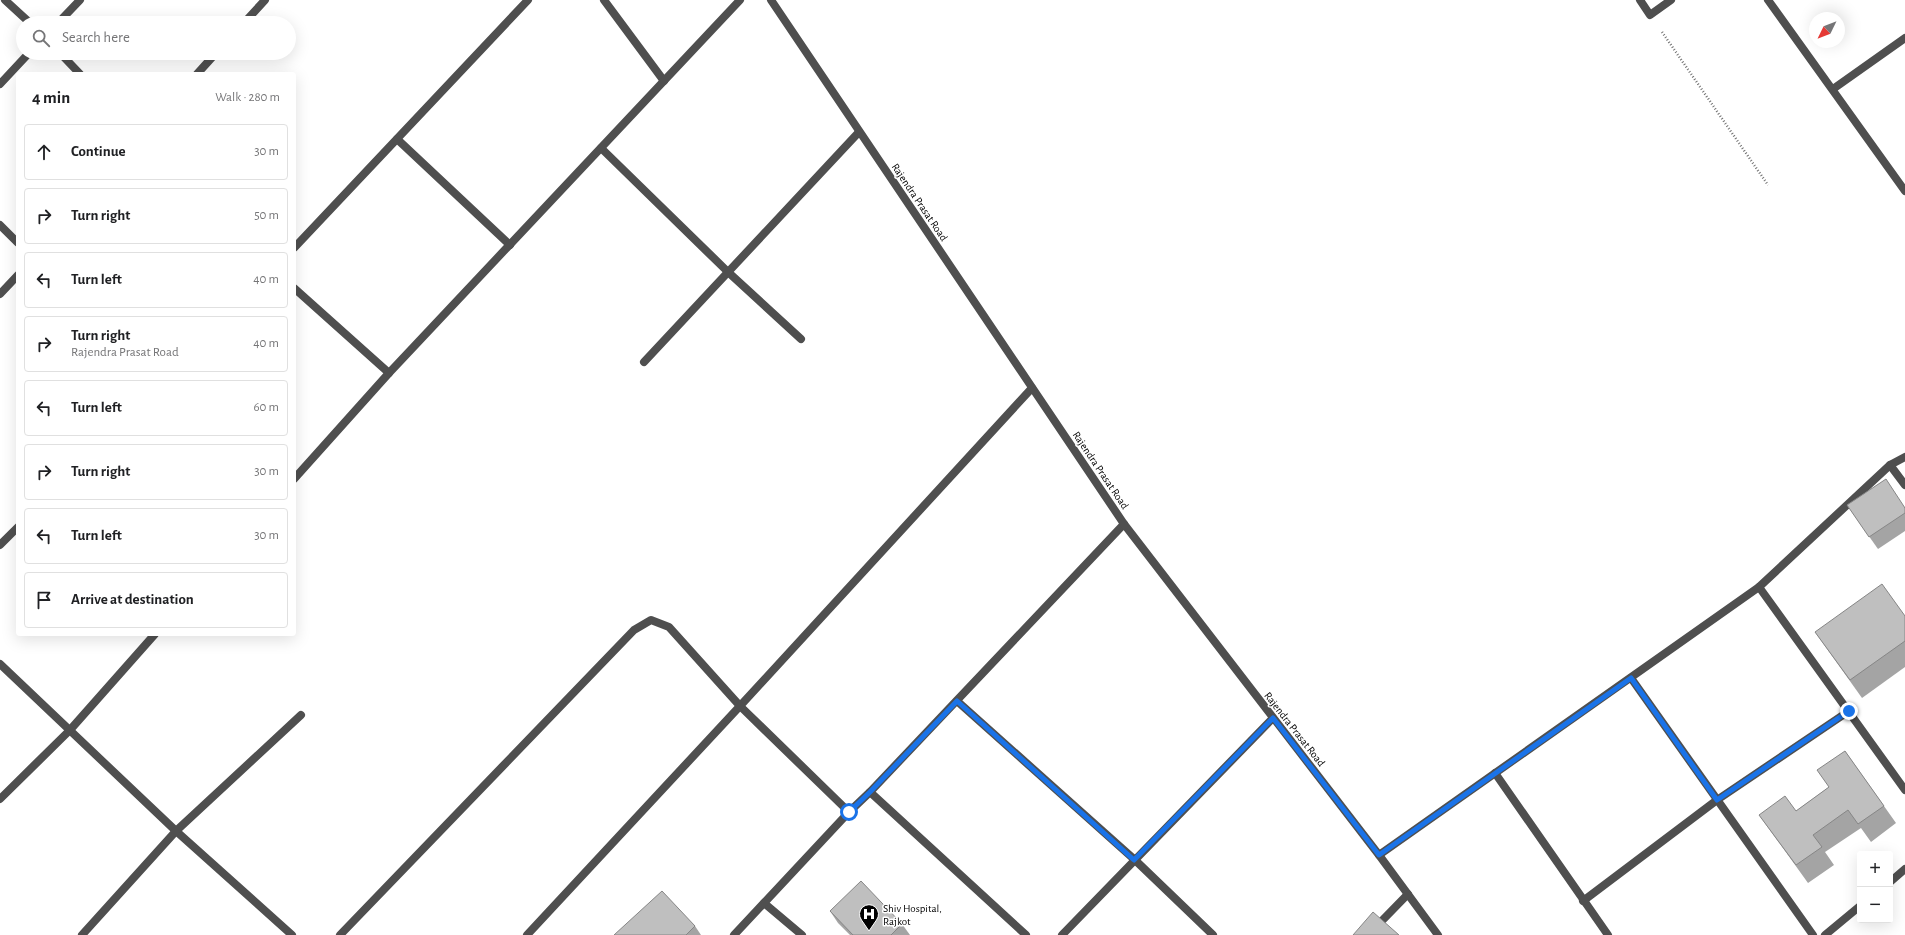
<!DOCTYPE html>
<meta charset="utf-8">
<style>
body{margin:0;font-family:"Alegreya Sans",sans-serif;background:#f2f2f2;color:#202124}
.controls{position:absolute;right:12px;bottom:12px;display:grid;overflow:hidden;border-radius:4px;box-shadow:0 4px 16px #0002}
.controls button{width:36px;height:36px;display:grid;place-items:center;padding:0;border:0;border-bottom:1px solid #e0e0e0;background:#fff;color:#202124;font:20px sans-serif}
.compass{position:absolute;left:1809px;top:12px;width:36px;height:36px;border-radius:50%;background:#fff;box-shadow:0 4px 16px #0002;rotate:227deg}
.stop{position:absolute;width:12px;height:12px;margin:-9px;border:3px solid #1a73e8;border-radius:50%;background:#fff}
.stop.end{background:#1a73e8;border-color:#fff;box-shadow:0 1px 4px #0008}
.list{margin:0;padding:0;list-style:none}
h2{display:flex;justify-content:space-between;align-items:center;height:52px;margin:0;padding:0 16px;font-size:17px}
h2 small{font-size:13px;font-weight:400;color:#757577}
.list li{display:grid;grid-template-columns:26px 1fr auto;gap:12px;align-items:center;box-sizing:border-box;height:56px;margin:0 8px 8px;padding:0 8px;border:1px solid #e0e0e0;border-radius:4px}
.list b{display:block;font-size:15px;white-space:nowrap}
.list p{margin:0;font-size:13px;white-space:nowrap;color:#757577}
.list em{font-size:13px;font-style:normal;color:#757577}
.icon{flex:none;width:22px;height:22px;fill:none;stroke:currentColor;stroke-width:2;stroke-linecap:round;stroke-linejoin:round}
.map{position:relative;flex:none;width:1905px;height:935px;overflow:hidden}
.search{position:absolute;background:#fff;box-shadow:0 4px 16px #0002;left:16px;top:16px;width:280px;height:44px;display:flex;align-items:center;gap:10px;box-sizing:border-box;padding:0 14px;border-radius:22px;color:#757577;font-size:15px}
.panel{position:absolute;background:#fff;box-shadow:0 4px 16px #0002;left:16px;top:72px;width:280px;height:564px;border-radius:4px}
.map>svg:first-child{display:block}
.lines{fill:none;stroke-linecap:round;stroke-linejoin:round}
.path{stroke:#717171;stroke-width:2.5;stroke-dasharray:1 2;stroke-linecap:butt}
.minor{stroke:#4f4f4f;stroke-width:8}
.tertiary{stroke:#4f4f4f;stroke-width:8}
.wall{fill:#a4a4a4}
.building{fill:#bfbfbf;stroke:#868686}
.route{stroke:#1a73e8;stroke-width:5}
.labels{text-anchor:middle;stroke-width:3;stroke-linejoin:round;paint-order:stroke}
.street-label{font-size:11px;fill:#000;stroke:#fff}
.poi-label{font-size:11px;fill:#000;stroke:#fff;text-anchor:start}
</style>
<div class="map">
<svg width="1905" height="935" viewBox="0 0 1905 935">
<rect width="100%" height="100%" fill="#fff"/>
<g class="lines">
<polyline class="path" points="1662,32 1768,185"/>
<g class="minor">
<polyline points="5,0 30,23"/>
<polyline points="604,0 664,81"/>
<polyline points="1640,0 1650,15 1671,0"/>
<polyline points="1768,0 1905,191"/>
<polyline points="58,23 80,0"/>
<polyline points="244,23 265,0"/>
<polyline points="60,53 80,74"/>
<polyline points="197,74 216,53"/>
<polyline points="0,84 29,53"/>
<polyline points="1833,89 1905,38"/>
<polyline points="397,139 510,245"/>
<polyline points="601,148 728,272 801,339"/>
<polyline points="0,225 18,243"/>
<polyline points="294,248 528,0"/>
<polyline points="294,288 389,373"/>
<polyline points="0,294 18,275"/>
<polyline points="644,362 859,132"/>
<polyline points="1890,465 1905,485"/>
<polyline points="294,479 389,373 740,0"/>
<polyline points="0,545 18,527"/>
<polyline points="1759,587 1905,790"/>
<polyline points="0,664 176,831 292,935"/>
<polyline points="1631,678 1813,935"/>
<polyline points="957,701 1135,860 1213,935"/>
<polyline points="1495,773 1608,935"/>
<polyline points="870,792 1026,935"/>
<polyline points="0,799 70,730 155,634"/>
<polyline points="849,812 740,706 1032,388"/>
<polyline points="1379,855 1759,587 1890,465 1905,457"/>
<polyline points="1890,882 1905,869"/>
<polyline points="1583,901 1717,800 1849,711"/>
<polyline points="764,903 802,935"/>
<polyline points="82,935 176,831 301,715"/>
<polyline points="340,935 634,630 651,620 669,627 740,706 527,935"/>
<polyline points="734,935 849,812 870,792 1124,524"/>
<polyline points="1062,935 1273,718"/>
<polyline points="1368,935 1408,894"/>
<polyline points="1825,935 1860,906"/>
</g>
<polyline class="tertiary" points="771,0 1124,524 1379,855 1438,935"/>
</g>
<g class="wall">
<polygon points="1847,505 1905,507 1905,531 1878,549"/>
<polygon points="1905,616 1905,667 1862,698 1815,632"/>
<polygon points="1845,751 1896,823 1871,842 1861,828 1825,852 1834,865 1808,883 1759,815 1796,811 1829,787"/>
<polygon points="830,911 902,924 910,935 850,935 838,923"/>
<polygon points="695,926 701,935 614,935"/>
</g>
<g class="building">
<polygon points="1886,479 1905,508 1905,513 1869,537 1847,505"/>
<polygon points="1882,584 1905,616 1905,641 1850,680 1815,632"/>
<polygon points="1845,751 1884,806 1858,824 1848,810 1813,835 1822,847 1796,865 1759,815 1785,796 1796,811 1829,787 1817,770"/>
<polygon points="861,881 902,924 891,935 853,935 830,911"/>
<polygon points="662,891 695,926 686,935 614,935"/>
<polygon points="1373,912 1399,935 1353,935"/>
</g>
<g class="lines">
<polyline class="route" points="849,812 870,792 957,701 1134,860 1273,718 1379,855 1631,678 1717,800 1849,711"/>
</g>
<defs>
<symbol id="hospital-pin" viewBox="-11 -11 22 30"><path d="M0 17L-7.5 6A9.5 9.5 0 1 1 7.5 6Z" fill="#000" stroke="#fff"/><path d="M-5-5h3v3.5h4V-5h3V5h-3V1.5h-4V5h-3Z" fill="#fff"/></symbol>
</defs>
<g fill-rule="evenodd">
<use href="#hospital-pin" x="858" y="903" width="22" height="30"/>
</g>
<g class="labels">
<g class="street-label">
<text transform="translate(920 202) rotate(56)" y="4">Rajendra Prasat Road</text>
<text transform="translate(1101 470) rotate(56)" y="4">Rajendra Prasat Road</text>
<text transform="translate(1295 729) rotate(52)" y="4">Rajendra Prasat Road</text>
</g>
<g class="poi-label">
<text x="883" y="912">Shiv Hospital,<tspan x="883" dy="13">Rajkot</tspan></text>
</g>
</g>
</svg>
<div class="controls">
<button>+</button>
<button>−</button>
</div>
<svg class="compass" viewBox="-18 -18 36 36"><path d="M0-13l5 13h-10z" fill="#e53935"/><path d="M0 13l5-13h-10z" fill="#757577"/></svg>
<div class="stop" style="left:849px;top:812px"></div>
<div class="stop end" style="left:1849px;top:711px"></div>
<div class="search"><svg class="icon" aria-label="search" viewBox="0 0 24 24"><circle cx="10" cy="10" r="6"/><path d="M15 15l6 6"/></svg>Search here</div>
<section class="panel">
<h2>4 min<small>Walk · 280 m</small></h2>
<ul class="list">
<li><svg class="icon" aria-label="ahead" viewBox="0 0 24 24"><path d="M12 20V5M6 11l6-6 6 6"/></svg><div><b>Continue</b></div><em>30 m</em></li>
<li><svg class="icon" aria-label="right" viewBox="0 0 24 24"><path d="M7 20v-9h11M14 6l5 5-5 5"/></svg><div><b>Turn right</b></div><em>50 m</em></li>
<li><svg class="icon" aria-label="left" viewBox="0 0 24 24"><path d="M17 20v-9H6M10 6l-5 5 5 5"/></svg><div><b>Turn left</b></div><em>40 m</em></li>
<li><svg class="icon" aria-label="right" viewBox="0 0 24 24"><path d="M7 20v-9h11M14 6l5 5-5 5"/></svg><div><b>Turn right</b><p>Rajendra Prasat Road</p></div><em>40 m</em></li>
<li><svg class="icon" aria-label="left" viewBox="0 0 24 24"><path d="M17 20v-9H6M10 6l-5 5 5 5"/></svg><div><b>Turn left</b></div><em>60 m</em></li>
<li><svg class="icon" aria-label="right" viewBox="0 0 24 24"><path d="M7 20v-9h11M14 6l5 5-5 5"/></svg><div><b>Turn right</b></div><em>30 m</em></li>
<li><svg class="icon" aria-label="left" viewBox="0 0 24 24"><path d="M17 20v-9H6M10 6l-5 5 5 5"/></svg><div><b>Turn left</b></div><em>30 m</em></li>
<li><svg class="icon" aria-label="arrive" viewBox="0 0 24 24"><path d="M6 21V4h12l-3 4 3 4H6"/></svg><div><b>Arrive at destination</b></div></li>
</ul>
</section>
</div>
